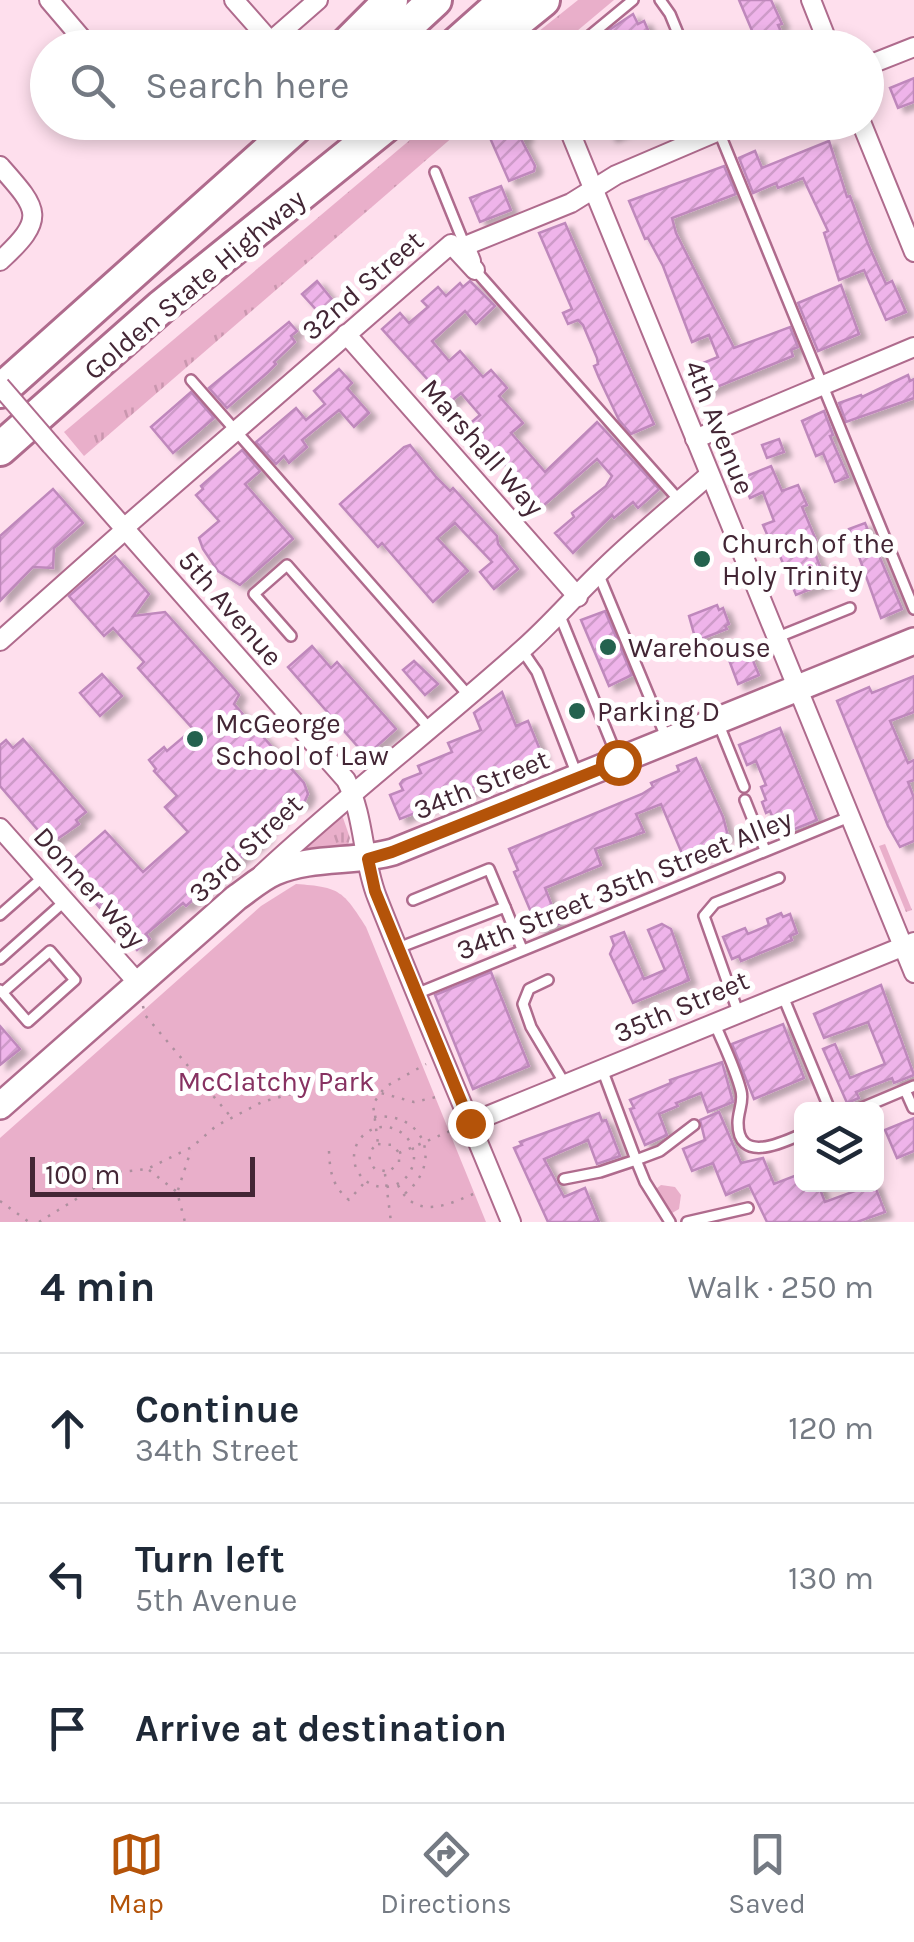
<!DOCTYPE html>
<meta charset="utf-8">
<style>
body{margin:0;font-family:Karla,sans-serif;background:#f2f2f3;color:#1f2937}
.controls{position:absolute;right:30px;bottom:30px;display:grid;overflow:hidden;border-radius:15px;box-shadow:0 5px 15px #0003}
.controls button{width:90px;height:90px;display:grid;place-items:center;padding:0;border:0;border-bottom:2px solid #e0e1e3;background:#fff;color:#1f2937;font:50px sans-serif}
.scale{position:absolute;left:30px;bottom:25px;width:225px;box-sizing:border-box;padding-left:10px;border:5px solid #432635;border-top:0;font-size:28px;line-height:35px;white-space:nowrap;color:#432635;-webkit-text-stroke:8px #fff;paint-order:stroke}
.stop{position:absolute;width:30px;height:30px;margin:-22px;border:8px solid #b45309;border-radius:50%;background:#fff}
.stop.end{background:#b45309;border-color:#fff;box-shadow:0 2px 10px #0008}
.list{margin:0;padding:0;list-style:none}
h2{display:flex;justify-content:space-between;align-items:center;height:130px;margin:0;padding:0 40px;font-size:42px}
h2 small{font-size:32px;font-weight:400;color:#747a83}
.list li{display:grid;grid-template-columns:65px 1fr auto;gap:30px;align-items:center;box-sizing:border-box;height:150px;padding:0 40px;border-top:2px solid #e0e1e3}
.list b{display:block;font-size:38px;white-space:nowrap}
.list p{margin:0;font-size:32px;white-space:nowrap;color:#747a83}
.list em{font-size:32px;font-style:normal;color:#747a83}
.icon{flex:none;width:55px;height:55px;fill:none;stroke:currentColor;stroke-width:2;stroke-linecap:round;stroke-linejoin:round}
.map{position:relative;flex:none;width:914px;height:1222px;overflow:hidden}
.search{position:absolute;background:#fff;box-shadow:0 5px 15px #0003;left:30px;right:30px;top:30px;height:110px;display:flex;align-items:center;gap:25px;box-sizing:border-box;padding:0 35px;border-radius:55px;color:#747a83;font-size:38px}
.sheet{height:580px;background:#fff}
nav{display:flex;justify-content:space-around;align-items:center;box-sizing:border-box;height:140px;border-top:2px solid #e0e1e3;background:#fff;font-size:28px;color:#747a83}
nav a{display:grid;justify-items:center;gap:5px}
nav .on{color:#b45309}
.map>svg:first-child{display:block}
.grass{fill:url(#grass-tufts)}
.park{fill:#e9afca}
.building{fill:url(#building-hatch);stroke:#bf88bc;stroke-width:2.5;filter:url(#shadow)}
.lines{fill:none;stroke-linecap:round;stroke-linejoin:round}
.lane-casing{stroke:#af6b8d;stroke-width:14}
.street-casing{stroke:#af6b8d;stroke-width:22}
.secondary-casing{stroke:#af6b8d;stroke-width:30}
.highway-casing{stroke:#af6b8d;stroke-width:38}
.path{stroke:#ad8f9e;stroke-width:2.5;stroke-dasharray:2.5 8;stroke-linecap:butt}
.lane{stroke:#fff;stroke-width:9}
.street{stroke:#fff;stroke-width:18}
.secondary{stroke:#fff;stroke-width:25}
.highway{stroke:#fff;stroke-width:32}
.street-bridge-casing{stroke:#af6b8d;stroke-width:22;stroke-linecap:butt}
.street-bridge{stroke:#fff;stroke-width:18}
.route{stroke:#b45309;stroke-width:12}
.poi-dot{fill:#24624e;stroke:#fff;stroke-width:4}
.labels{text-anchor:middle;stroke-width:10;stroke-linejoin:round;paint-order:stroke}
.street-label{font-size:28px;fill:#432635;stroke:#fff}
.poi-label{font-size:28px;fill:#432635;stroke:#fff;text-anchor:start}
.park-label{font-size:28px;fill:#873161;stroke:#fff}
</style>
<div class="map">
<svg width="914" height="1222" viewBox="0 0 914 1222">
<defs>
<pattern id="grass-tufts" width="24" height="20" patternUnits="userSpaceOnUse" patternTransform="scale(2.5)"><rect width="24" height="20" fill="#e9afca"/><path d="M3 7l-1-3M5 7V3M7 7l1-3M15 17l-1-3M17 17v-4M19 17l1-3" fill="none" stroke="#c996ae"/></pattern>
<pattern id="building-hatch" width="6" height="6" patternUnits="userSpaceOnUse" patternTransform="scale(2.5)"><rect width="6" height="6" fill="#efb4ea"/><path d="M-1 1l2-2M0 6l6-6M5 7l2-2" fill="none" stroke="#ce9bc9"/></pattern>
<filter id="shadow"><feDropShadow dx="7" dy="4.5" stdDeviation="2.5" flood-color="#0004"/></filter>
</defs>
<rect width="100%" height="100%" fill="#fedfed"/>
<g class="grass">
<polygon points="578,0 614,0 558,47 519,47"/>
<polygon points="430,123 469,123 84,456 64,432"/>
<polygon points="341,812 350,838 348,845 298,852"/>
<polygon points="885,844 912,910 906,912 879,846"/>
</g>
<g class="park">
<path d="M 296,884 C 340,887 343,891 366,927 L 486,1222 L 0,1222 L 0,1138 L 261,906 Z"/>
<polygon points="661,1185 675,1187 681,1195 679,1209 667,1216 652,1192"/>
</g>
<g class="building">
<polygon points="739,0 771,0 782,24 778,25 784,38 780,40 783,48 753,48 748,35 753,33"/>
<polygon points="633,14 638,24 644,21 656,48 589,48 609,38 606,32"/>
<polygon points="914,78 914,102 898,108 890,88"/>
<polygon points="604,122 643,122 610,137"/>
<polygon points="521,125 526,137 521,139 535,166 534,171 509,181 490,138"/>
<polygon points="829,141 847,197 850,196 868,244 886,284 892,281 906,312 886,320 864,270 839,280 824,233 828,231 803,178 778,188 776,183 753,193 739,158 755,151 762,168"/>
<polygon points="724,166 736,194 672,218 676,233 734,348 790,327 798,347 791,350 793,356 707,391 696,366 718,357 709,335 692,342 663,266 648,238 645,239 629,201"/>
<polygon points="501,186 511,210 480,222 470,198"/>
<polygon points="565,223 654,424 631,434 619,420 599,378 594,366 598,364 597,358 583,325 578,320 568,324 563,313 572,309 539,233"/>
<polygon points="317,281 334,302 321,315 302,294"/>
<polygon points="470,281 495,306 476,324 465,311 432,341 449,361 460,351 483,377 491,370 507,388 499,396 523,423 511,433 545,472 597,422 659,489 638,508 633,502 614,518 612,515 573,553 555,533 574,517 572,513 606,486 612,476 597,459 543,506 468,425 480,415 461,393 449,403 382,329 400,313 409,323 428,307 422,301 438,287 446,296 460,283 463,287"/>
<polygon points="841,285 859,334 818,351 798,303"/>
<polygon points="289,322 297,331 291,336 295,342 274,362 276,364 268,372 227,408 209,388"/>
<polygon points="339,369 352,383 347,388 369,413 354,427 339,410 302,440 307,447 289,463 284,456 276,464 256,442 296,408 306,420 325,404 314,391"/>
<polygon points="908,375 910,381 914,379 914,398 846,422 839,403 861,395 862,397"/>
<polygon points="191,392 214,418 173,453 151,427"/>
<polygon points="824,411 833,435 830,436 848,477 835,482 823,453 816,456 802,421"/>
<polygon points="779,439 784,452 767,458 762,445"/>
<polygon points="410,445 436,477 450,491 453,488 497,536 498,544 518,569 494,589 480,572 492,562 455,523 437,538 468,571 433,602 382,543 378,547 340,504 404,447"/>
<polygon points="242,450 260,471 245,484 293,539 240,585 218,571 203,549 199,538 219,521 196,495 203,489 201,486"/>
<polygon points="771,466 782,491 798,485 807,505 802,507 816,540 811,542 826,583 796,595 775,544 772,546 763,525 774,521 763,492 750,498 742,478"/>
<polygon points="53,489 83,523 54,548 53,568 33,567 0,601 0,536"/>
<polygon points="865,523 902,609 881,618 849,529"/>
<polygon points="115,556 149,594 133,616 165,612 235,690 239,695 234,704 304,783 308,794 304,803 292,807 264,833 266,836 186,906 183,903 146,934 150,939 137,950 64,867 105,831 143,872 188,832 165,807 177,796 154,771 156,769 149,760 164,747 167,751 193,729 138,668 144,662 113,628 104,636 69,596"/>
<polygon points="717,605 719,610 723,608 729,624 725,626 727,629 696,641 689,616"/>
<polygon points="605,611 632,675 609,686 581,620"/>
<polygon points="746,644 759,675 738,684 726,652"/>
<polygon points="312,646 331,668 337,662 396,729 366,756 288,667"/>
<polygon points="414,661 438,684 425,695 403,670"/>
<polygon points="102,674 122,696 100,716 80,693"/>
<polygon points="914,676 914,712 890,721 908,763 914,760 914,780 908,782 914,798 914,841 900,847 888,826 837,701 869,687 872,693"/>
<polygon points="502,692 516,726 528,721 543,757 488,780 490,784 400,819 390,795 403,790 400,784 403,780 421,773 418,766 452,752 448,743 481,730 474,713"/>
<polygon points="780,728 817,820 780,835 770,811 766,813 762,802 766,800 761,787 766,785 756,761 747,765 739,745"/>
<polygon points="23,739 86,812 76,820 79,824 50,844 0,786 0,745 6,740 13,748"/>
<polygon points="696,758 723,817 728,836 706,845 710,853 696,859 693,852 683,856 661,804 636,814 644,832 595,849 601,865 545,888 559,924 539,931 514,872 518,870 509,849 642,794 653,787 651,783 679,771 677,766"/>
<polygon points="781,913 783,917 790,914 797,933 790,936 792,940 741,961 739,956 732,959 723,937 745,928 748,934 769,925 767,919"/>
<polygon points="662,924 671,929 689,980 633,1003 610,954 614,945 611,937 624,932 644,979 665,970 648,930"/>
<polygon points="491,972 529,1066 473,1089 435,995"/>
<polygon points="881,985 914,1075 894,1083 892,1078 856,1092 859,1098 847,1103 823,1049 835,1044 850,1078 885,1064 868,1022 824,1038 814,1014"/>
<polygon points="783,1024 804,1078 754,1099 732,1044"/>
<polygon points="0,1026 20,1049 0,1065"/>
<polygon points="722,1062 733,1102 708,1112 701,1093 676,1103 678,1106 659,1114 667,1135 645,1145 630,1109 634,1108 630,1100 671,1083 670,1080"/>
<polygon points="719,1112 741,1163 763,1158 774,1184 802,1173 802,1184 818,1184 825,1202 874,1184 885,1212 857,1222 767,1222 749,1185 726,1195 713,1163 692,1171 683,1149 705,1140 700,1120"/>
<polygon points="599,1113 602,1121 606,1120 620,1156 597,1164 588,1140 544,1159 564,1197 585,1188 599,1222 548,1222 514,1148 522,1145 520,1142"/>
<polygon points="914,1118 914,1151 897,1158 885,1130"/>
</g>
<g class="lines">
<defs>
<g id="lane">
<polyline points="660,0 670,14 684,48"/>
<polyline points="575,48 633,0"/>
<polyline points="715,122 914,609"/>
<polyline points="435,172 465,246"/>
<polyline points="475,270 679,500"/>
<polyline points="191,380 469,696"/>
<polyline points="598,573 666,737"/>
<polyline points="560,616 618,759"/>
<polyline points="291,636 254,594 287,565 429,728"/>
<polyline points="778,637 850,608"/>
<polyline points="522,650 537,672 577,775"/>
<polyline points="719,725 744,787"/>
<polyline points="745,800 765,850"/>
<polyline points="413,900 489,869 505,907"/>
<polyline points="0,915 43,877"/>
<polyline points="398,948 505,907 522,949"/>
<polyline points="0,959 65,901"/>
<polyline points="548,980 529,989 523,1004 531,1027 565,1084"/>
<polyline points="0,990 28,1022 75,980 50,951 2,993"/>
<polyline points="416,994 849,817"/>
<polyline points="782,994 830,1110"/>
<polyline points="738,1012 704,916 715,903 779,878"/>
<path d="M 714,1022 C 723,1044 735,1067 741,1091 C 744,1102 738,1111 738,1123 C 738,1164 782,1143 802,1134"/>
<polyline points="602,1069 636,1160 660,1151 694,1125"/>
<polyline points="905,1090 913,1108"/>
<polyline points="857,1110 914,1086"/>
<polyline points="564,1179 600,1172 636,1160 645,1182 670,1222"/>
<polyline points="687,1222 748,1208"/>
</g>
<g id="street">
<polyline points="49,0 90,48"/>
<polyline points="234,0 271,42"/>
<polyline points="811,0 830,48"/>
<polyline points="263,48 318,0"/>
<polyline points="866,66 914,47"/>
<polyline points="566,122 914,973"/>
<polyline points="861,122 914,252"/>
<path d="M 0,166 C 39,210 47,218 0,261"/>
<polyline points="471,261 465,246 571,203 616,175 740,122"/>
<polyline points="346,334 578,597"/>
<polyline points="695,439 914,347"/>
<path d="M 51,445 L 346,780 C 365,817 362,859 377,897 C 420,1006 467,1114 511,1222"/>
<polyline points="124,528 451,244 475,270"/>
<polyline points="0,641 126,529"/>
<polyline points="0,828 138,983"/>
<path d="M 262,874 C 347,795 438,725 524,648 C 551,624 574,597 600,572 C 634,538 673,507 709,475"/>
<polyline points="470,1123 914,942"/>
</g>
<path id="secondary" d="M 0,1106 L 236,898 C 249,889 261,878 275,872 C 312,856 355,863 393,852 L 914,641"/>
<g id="highway">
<polyline points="343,48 391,0"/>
<polyline points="383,48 435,0"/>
<polyline points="452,48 506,0"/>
<polyline points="484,48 543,0"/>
<polyline points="0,391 301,122"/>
<polyline points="0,449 161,307 390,122"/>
</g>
</defs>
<use href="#lane" class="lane-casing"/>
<use href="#street" class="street-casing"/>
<use href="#secondary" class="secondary-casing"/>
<use href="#highway" class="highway-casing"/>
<g class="path">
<polyline points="143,1006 145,1015 231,1117"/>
<path d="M 374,1117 C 426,1111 444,1165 403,1195"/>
<circle cx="384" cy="1157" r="30"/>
<path d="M 378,1144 L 393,1145 L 399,1153 L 399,1162 L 389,1172 L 375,1169 C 367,1160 368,1150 378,1144 L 373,1104 L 385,1087 L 426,1064"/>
<path d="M 329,1151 C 330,1172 332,1186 349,1200 L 365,1182"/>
<polyline points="399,1153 455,1129"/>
<polyline points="149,1170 177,1192 185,1222"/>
<polyline points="385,1174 391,1222"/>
<path d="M 398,1185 C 416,1222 450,1204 480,1191"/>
<polyline points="178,1190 191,1150"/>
<polyline points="0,1201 29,1222"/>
<polyline points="39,1222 120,1172 147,1169 192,1147 216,1126 262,1102 312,1088 381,1093 414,1102 441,1096"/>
</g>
<use href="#lane" class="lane"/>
<use href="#street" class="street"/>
<use href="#secondary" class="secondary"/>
<use href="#highway" class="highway"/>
<defs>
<polyline id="street-bridge" points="0,386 51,445"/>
</defs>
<use href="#street-bridge" class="street-bridge-casing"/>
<use href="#street-bridge" class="street-bridge"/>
</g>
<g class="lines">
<polyline class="route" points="470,1123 375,891 368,859 392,852 618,762"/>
</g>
<g class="poi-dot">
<circle cx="702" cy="559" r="10"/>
<circle cx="608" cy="647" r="10"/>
<circle cx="577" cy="711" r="10"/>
<circle cx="195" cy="739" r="10"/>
</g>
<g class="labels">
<g class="street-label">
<text transform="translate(194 284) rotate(-40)" y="10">Golden State Highway</text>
<text transform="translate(362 285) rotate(-41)" y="10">32nd Street</text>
<text transform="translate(720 427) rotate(68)" y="10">4th Avenue</text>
<text transform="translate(483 447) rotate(49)" y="10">Marshall Way</text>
<text transform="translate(231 608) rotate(49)" y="10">5th Avenue</text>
<text transform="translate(481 784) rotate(-22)" y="10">34th Street</text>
<text transform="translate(245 848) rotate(-43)" y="10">33rd Street</text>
<text transform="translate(624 884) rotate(-22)" y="10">34th Street 35th Street Alley</text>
<text transform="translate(90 887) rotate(48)" y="10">Donner Way</text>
<text transform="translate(681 1006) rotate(-23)" y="10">35th Street</text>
</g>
<g class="poi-label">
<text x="722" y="553">Church of the<tspan x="722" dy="32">Holy Trinity</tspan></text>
<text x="628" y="657">Warehouse</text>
<text x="597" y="721">Parking D</text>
<text x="215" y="733">McGeorge<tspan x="215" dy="32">School of Law</tspan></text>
</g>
<g class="park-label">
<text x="276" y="1091">McClatchy Park</text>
</g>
</g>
</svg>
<div class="controls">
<button><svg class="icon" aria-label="layers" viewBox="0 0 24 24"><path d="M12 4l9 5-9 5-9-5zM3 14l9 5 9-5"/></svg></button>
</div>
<div class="scale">100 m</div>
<div class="stop" style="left:618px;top:762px"></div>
<div class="stop end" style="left:470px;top:1123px"></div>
<div class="search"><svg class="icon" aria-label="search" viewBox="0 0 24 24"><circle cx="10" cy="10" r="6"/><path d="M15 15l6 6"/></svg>Search here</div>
</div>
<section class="sheet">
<h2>4 min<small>Walk · 250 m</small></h2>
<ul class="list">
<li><svg class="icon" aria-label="ahead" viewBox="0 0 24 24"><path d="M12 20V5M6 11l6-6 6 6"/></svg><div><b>Continue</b><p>34th Street</p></div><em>120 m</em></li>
<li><svg class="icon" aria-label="left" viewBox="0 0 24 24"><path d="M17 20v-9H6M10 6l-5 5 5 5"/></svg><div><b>Turn left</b><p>5th Avenue</p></div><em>130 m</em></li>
<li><svg class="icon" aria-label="arrive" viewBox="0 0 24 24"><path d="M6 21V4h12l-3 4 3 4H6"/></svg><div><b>Arrive at destination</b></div></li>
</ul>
</section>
<nav>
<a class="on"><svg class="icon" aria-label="map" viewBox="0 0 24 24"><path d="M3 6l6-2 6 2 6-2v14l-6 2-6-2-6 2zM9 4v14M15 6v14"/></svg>Map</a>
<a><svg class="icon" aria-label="directions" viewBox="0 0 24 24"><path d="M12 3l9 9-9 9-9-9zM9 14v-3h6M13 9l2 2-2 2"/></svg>Directions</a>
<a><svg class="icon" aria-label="saved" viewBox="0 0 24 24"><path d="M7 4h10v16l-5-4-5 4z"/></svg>Saved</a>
</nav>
